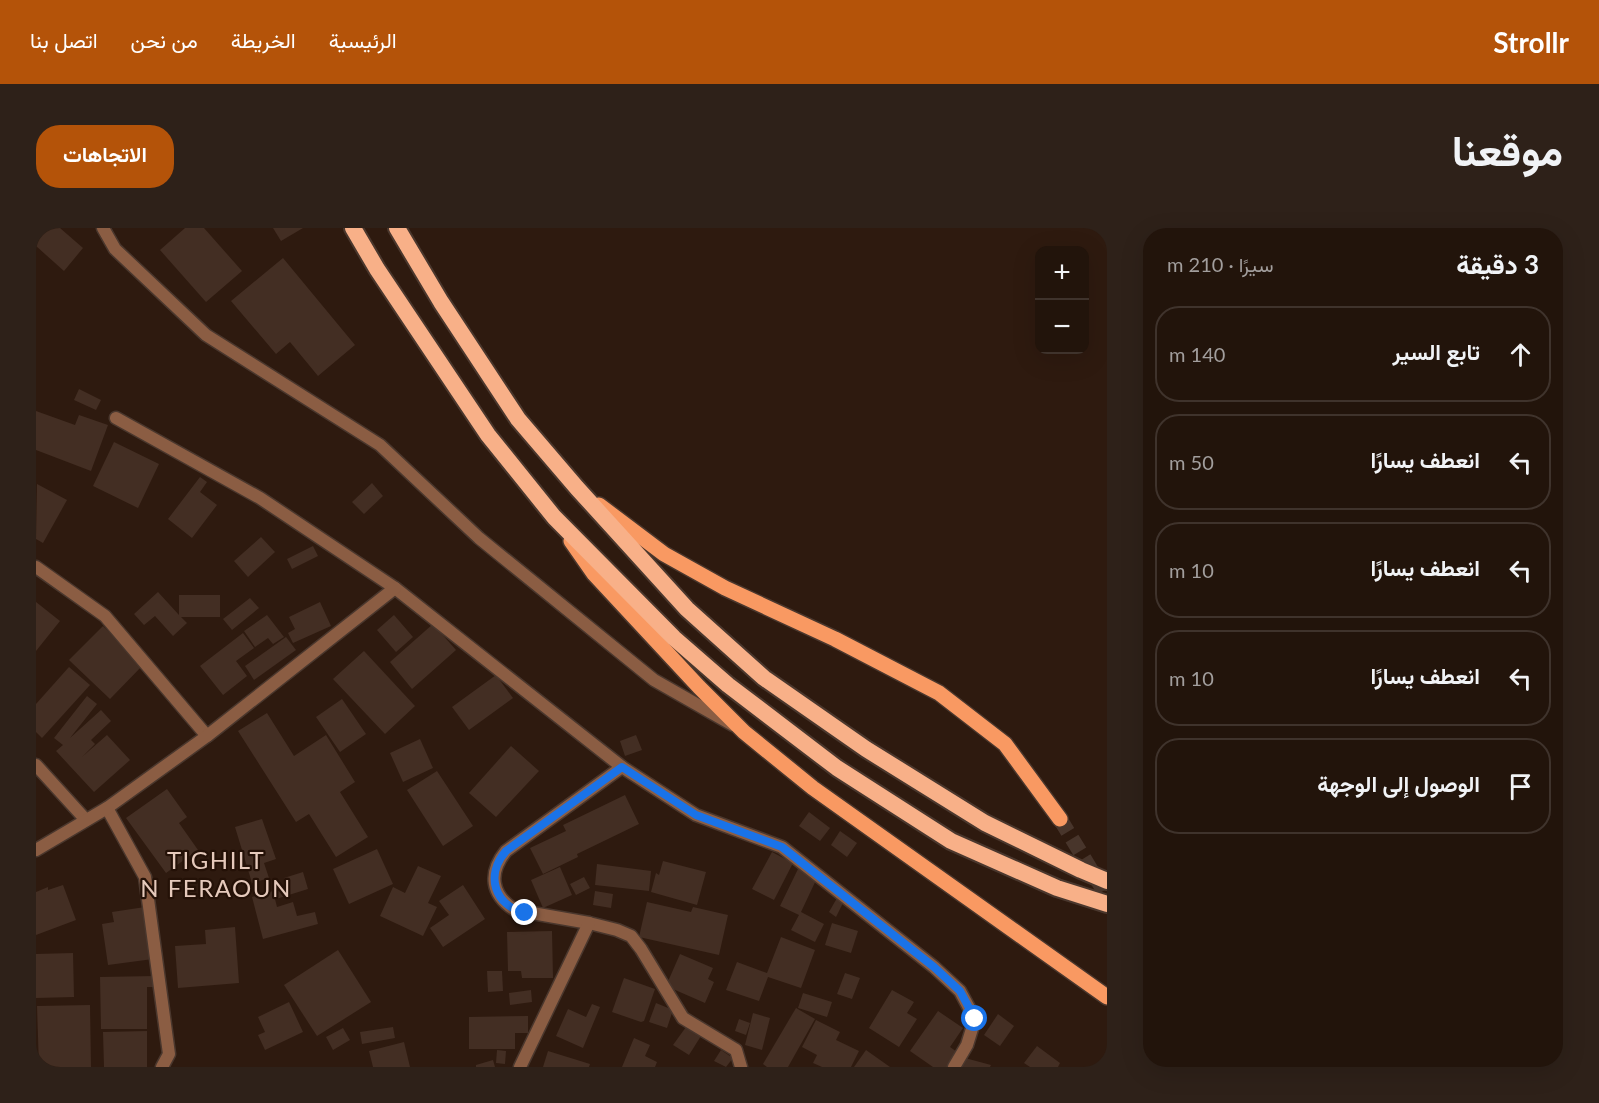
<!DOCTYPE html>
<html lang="ar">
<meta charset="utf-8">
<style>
body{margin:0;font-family:Lato,Vazirmatn,sans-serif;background:#2e2119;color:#f1f3f6;direction:rtl}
.controls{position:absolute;right:18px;top:18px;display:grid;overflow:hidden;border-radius:12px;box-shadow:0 6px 24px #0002}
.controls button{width:54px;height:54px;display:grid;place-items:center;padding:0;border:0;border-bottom:2px solid #3f332c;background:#22140b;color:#f1f3f6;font:30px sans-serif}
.stop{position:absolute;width:18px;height:18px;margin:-14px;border:4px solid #1a73e8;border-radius:50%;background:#fff}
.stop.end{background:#1a73e8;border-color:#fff;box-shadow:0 2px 6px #0008}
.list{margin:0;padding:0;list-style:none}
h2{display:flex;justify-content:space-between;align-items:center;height:78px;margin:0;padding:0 24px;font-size:26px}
h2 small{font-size:20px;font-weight:400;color:#a29e9d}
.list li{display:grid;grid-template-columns:39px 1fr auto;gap:18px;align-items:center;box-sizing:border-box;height:96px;margin:0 12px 12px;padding:0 12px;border:2px solid #3f332c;border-radius:24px}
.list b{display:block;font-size:22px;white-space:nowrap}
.list em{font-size:20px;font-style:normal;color:#a29e9d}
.icon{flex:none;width:33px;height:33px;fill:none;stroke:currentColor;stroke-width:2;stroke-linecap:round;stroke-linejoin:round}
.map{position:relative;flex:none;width:1071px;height:839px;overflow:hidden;direction:ltr;border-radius:24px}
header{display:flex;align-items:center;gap:36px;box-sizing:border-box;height:84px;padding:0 30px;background:#b45309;color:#fff}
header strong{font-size:28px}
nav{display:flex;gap:33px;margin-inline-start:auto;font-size:21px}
.intro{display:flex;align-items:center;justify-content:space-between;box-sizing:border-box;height:144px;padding:0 36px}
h1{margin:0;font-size:42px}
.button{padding:15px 27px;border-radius:24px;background:#b45309;color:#fff;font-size:21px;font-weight:700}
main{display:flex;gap:36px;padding:0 36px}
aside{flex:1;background:#22140b;border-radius:24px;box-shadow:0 6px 24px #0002}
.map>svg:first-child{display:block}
.building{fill:#432e23}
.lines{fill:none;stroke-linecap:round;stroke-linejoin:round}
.primary-tunnel{stroke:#48352b;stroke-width:15;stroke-dasharray:15 8;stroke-linecap:butt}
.minor-casing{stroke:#4a372d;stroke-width:15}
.primary-casing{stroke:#4a372d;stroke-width:18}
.trunk-casing{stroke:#4a372d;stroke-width:20}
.minor{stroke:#8b5d43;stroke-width:12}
.primary{stroke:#f99962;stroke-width:15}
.trunk{stroke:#f8b088;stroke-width:16}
.route{stroke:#1a73e8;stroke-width:8}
.labels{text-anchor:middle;stroke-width:4.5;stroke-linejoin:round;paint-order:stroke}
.quarter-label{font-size:24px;letter-spacing:1.5px;fill:#e5c9bb;stroke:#241107}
</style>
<header>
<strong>Strollr</strong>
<nav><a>الرئيسية</a><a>الخريطة</a><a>من نحن</a><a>اتصل بنا</a></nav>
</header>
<div class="intro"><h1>موقعنا</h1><a class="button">الاتجاهات</a></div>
<main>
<aside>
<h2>3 دقيقة<small>سيرًا · 210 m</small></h2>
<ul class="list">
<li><svg class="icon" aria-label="ahead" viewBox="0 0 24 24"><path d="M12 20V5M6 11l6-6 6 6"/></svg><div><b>تابع السير</b></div><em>140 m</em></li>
<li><svg class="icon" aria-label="left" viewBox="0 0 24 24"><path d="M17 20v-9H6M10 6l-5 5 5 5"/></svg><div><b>انعطف يسارًا</b></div><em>50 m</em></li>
<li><svg class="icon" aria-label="left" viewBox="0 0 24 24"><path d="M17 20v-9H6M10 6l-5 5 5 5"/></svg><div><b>انعطف يسارًا</b></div><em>10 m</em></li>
<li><svg class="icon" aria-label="left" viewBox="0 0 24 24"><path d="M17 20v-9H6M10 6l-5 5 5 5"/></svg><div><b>انعطف يسارًا</b></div><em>10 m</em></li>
<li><svg class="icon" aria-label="arrive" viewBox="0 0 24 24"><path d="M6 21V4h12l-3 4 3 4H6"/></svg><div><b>الوصول إلى الوجهة</b></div></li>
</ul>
</aside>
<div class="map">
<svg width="1071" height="839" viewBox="0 0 1071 839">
<rect width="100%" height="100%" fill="#2e1a0f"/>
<g class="building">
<polygon points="3,0 24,0 47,20 28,43 0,18 0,4"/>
<polygon points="149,0 168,0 206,43 170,74 124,22"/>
<polygon points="237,0 267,0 245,13"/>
<polygon points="247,30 319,117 282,148 254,114 240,126 195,73"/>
<polygon points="43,161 65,172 60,182 38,172"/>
<polygon points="0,183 39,197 43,187 72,197 55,243 0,222"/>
<polygon points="78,214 123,236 102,280 57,258"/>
<polygon points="164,249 171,254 164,264 181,277 156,310 132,291"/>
<polygon points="336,255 347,268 328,286 316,274"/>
<polygon points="1,256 31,272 7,315 0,311"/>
<polygon points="225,309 239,324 212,349 198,333"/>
<polygon points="277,318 282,328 256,341 251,331"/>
<polygon points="122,364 143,387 143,367 184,367 184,389 145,389 151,395 137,408 119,388 108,397 98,386"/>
<polygon points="214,370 223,380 196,402 187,391"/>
<polygon points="0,374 24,393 0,423"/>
<polygon points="284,374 295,398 257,415 252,405 259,401 253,389"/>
<polygon points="231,387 248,409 237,416 232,410 219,419 208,403"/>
<polygon points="358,387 377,409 360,424 341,402"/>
<polygon points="397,396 420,422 376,461 354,434"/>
<polygon points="67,398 107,437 74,471 33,432"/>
<polygon points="207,405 218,420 200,433 211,448 187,467 164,438"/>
<polygon points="250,409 260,422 218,452 209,438"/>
<polygon points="328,423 379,478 349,506 297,451"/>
<polygon points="33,439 54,457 6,510 0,504 0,476"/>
<polygon points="460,447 477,470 433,502 416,479"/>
<polygon points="51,468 61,476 34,510 65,482 75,493 55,512 59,516 46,529 71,507 94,532 58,564 20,523 27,517 18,510"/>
<polygon points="306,471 330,506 304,524 280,489"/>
<polygon points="231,485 258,528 290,507 319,554 304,564 332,609 300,629 273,586 260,594 202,503"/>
<polygon points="600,507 606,522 589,528 584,513"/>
<polygon points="384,511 397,540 367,554 354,525"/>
<polygon points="475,518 503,543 460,589 433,565"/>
<polygon points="401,543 437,598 407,618 371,562"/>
<polygon points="131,561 151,589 143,595 162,622 130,645 90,590"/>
<polygon points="589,567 603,596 541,626 542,629 507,646 494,620 530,603 527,597"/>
<polygon points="773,584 794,600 784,613 763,598"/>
<polygon points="226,591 240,631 228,635 233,650 216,655 199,599"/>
<polygon points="804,603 821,615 811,629 795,617"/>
<polygon points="341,621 357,656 313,676 297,641"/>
<polygon points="736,624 757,635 738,672 716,661"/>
<polygon points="627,633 670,644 661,677 615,664 620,645 623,647"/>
<polygon points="561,636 615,643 613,663 559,657"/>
<polygon points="382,638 405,648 392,675 401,679 387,708 344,688 357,659 369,665"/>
<polygon points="524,639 536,667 507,680 495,652"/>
<polygon points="762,641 781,650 765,684 788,696 779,714 755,702 763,687 744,678"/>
<polygon points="267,644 272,661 240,671 237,661 251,657 248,650"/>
<polygon points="548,649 554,660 540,667 534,656"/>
<polygon points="27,657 40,692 0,707 0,664 12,659 12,662"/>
<polygon points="427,657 449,691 407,719 394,700 413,687 403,673"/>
<polygon points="237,663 241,679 257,674 261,688 279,684 282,696 227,711 216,669"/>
<polygon points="559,663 577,666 575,680 557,677"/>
<polygon points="801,670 808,673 800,689 793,684"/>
<polygon points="611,674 655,684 657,679 692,687 683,727 603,709"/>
<polygon points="109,679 117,731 72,737 66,696 78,694 76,684"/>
<polygon points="796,695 822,703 815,725 789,717"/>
<polygon points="199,699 203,755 142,760 139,718 170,716 169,702"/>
<polygon points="516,703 517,750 486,750 485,743 472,743 471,704"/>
<polygon points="745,709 779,722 765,760 732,749 723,773 690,762 701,734 731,745"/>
<polygon points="302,722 335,774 281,808 248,757"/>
<polygon points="37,725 38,769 0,770 0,726"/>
<polygon points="644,726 677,740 672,751 678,754 669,775 630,758"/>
<polygon points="451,743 466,743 467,763 452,764"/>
<polygon points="809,745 824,750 816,771 801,766"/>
<polygon points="119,748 119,759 111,759 111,801 65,801 64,749"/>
<polygon points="588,750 619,761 608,793 605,794 576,784"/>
<polygon points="495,762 496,774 474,777 473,765"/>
<polygon points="856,762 878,774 871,785 881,791 863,819 833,800"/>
<polygon points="767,765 796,774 791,789 762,780"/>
<polygon points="253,774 267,804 229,822 222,807 229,804 222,789"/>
<polygon points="620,775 637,782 631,800 613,794"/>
<polygon points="556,776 564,779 547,820 520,808 532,781 550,789"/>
<polygon points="54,777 55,839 3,839 1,778"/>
<polygon points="760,780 779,791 752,839 731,839 727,836"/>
<polygon points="902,783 927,800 914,819 921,824 911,839 897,839 874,823"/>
<polygon points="717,785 734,790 726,822 709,817"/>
<polygon points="962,786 978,798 964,818 948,807"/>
<polygon points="492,788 492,805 479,805 479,821 433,821 433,789"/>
<polygon points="703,791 714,795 710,807 699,803"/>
<polygon points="780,792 804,804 800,812 823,823 815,839 786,839 777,835 781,827 766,819"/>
<polygon points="357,799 359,810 326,816 324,804"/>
<polygon points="650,799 665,808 653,827 637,817"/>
<polygon points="307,800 314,812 297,822 290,809"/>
<polygon points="111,803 111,839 68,839 67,804"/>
<polygon points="598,810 614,817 609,828 621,834 619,839 586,839"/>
<polygon points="368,814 374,839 337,839 333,823"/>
<polygon points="1001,818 1024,835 1022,839 994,839 988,835"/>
<polygon points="461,822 470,823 469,836 460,835"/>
<polygon points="685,822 697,830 690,839 678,833"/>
<polygon points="830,822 854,839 818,839"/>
<polygon points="512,823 554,836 553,839 507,839"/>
<polygon points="929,830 955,837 954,839 926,839"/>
<polygon points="457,832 459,839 440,839 440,837"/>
</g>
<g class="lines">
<polyline class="primary-tunnel" points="1024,591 1071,668"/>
<defs>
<g id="minor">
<polyline points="67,0 79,21 170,107 344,217 443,310 618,452 697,497"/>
<polyline points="80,190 224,270 359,360 586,539 660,587 746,619 898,739 924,763 939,791 931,817 918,839"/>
<polyline points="0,339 69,388 171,508"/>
<polyline points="0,537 50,592"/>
<path d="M 586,539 L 470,623 C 452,645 455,667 479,682 L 553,695 L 581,702 L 595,708 L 605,721 L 647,790 L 700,822 L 705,839"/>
<polyline points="71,580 109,649 133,826 126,839"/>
<polyline points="0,622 71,580 171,508 359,360"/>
<polyline points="484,839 553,695"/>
</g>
<g id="primary">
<polyline points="563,277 628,326 689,360 799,411 903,465 969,516 1024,591"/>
<polyline points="535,313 558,346 663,459 708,504 777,560 1071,769"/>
</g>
<g id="trunk">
<polyline points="317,0 341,41 452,207 518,289 638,410 692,457 801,540 915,613 1021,660 1071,676"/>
<polyline points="361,0 405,74 482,191 541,260 651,381 728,450 830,521 949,595 1045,642 1071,653"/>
</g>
</defs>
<use href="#minor" class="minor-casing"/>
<use href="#primary" class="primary-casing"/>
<use href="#trunk" class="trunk-casing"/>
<use href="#minor" class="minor"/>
<use href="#primary" class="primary"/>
<use href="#trunk" class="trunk"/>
</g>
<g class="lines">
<path class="route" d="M 489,685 C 458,677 449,647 470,623 L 586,539 L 660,587 L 746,619 L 898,739 L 924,763 L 939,791"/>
</g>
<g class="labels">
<g class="quarter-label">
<text x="180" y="641">TIGHILT<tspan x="180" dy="28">N FERAOUN</tspan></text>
</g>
</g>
</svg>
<div class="controls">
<button>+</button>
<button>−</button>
</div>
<div class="stop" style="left:939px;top:791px"></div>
<div class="stop end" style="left:489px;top:685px"></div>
</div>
</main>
